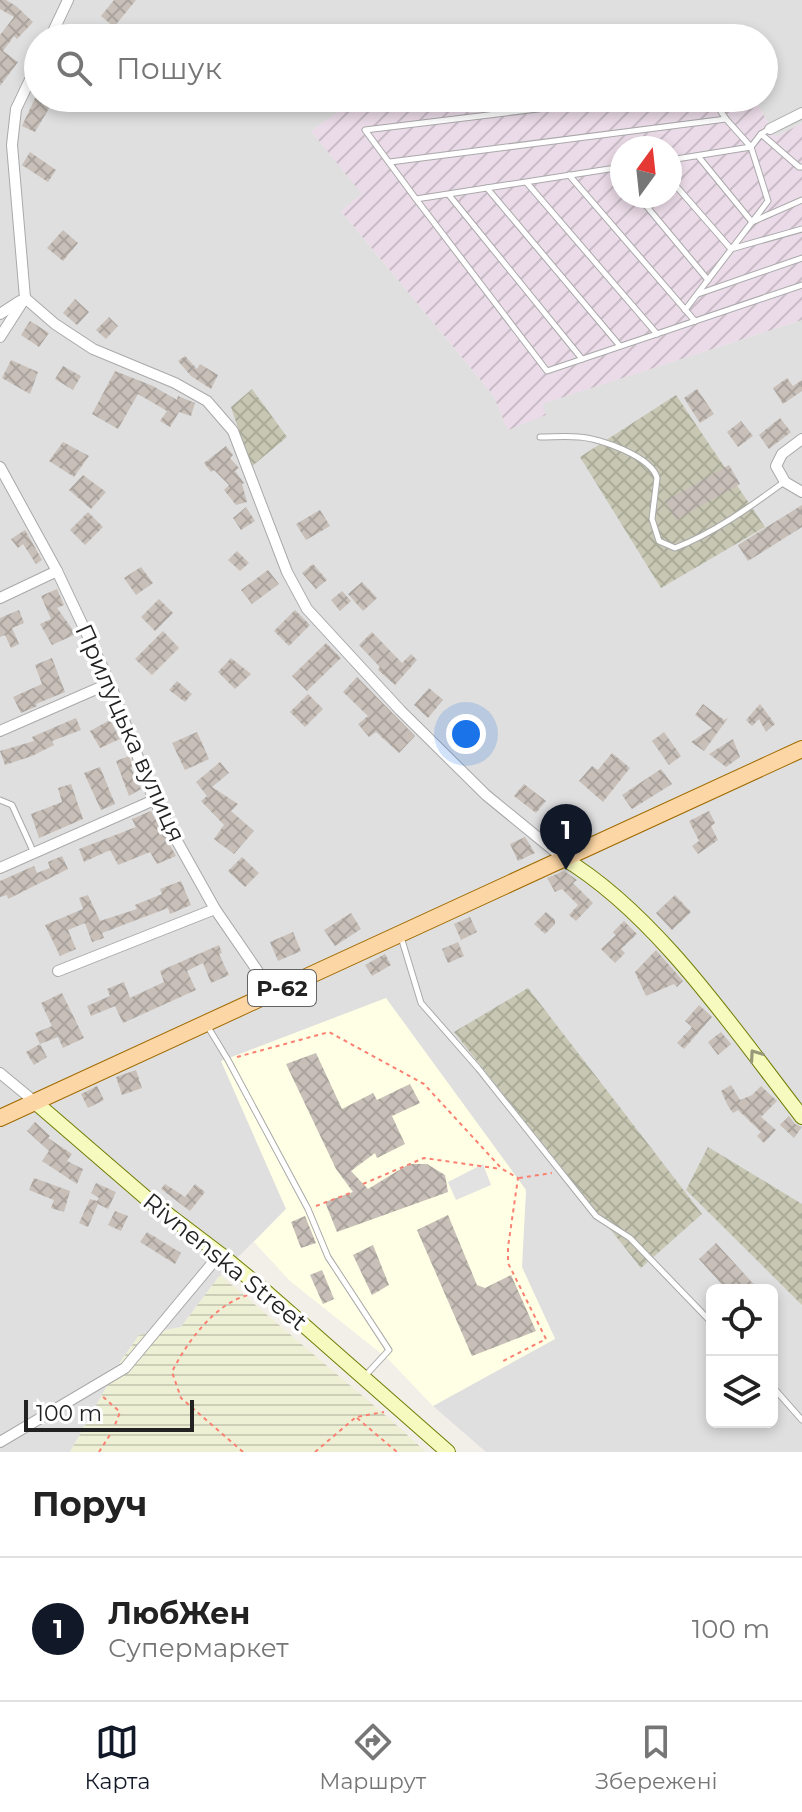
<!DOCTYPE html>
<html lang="uk">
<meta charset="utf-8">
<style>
body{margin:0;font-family:Montserrat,sans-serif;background:#f6f6f6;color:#222}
.controls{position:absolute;right:24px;bottom:24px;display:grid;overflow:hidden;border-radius:12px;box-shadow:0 4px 12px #0003}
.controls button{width:72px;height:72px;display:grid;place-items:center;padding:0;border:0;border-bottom:2px solid #e0e0e0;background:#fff;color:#222;font:40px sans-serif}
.compass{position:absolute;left:610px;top:136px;width:72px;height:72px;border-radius:50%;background:#fff;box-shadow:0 4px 12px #0003;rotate:15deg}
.scale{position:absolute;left:24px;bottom:20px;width:170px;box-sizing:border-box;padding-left:8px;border:4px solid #222;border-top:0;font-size:22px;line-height:28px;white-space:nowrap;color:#222;-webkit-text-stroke:6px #fff;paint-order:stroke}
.you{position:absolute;left:466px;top:734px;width:28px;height:28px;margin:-20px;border:6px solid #fff;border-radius:50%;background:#1a73e8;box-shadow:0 0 0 12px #1a73e833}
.badge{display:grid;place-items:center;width:52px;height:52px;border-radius:50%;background:#111827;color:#fff;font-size:26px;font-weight:700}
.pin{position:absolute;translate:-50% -66px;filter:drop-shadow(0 2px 4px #0008)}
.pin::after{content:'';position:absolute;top:42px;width:28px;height:24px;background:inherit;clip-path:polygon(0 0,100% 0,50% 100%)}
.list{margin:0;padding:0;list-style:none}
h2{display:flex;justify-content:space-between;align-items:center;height:104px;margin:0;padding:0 32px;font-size:34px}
h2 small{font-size:26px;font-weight:400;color:#767676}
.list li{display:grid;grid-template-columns:52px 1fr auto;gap:24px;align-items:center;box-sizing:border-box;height:144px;padding:0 32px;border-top:2px solid #e0e0e0}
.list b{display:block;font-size:30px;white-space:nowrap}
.list p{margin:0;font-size:26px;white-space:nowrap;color:#767676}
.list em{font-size:26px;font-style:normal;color:#767676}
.icon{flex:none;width:44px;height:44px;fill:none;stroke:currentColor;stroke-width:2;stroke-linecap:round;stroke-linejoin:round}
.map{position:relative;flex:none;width:802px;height:1452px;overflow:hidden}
.search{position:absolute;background:#fff;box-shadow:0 4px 12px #0003;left:24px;right:24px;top:24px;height:88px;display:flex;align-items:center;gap:20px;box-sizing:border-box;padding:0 28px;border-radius:44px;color:#767676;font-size:30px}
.sheet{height:248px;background:#fff}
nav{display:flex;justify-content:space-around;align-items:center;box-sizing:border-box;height:112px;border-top:2px solid #e0e0e0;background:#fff;font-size:22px;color:#767676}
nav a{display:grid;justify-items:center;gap:4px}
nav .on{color:#111827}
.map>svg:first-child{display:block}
.residential{fill:#e0dfdf;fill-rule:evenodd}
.industrial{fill:url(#industrial-furrows);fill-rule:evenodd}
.education{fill:#ffffe5}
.construction{fill:url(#construction-cross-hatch)}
.farmland{fill:url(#farmland-rules)}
.parking{fill:#e2e2e2}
.building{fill:url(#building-cross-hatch)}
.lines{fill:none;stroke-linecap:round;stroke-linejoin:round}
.lane-casing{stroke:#a9a9a9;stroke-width:7}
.street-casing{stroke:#a9a9a9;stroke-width:12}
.secondary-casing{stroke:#707d05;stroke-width:16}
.primary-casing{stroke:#a06b00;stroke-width:18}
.path{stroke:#fa8072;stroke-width:2;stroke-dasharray:4 4;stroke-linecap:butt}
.lane{stroke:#fff;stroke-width:5}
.street{stroke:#fff;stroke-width:10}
.secondary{stroke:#f7fabf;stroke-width:14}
.primary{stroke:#fcd6a4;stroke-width:16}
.oneway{stroke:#979978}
.labels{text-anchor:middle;stroke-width:7;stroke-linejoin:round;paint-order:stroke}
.shield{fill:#fff;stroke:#646464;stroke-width:2}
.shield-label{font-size:22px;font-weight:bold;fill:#222}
.street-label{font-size:24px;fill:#222;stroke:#fff}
</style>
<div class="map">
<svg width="802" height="1452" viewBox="0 0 802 1452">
<defs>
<pattern id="industrial-furrows" width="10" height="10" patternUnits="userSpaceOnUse" patternTransform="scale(2)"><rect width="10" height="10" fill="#ebdbe8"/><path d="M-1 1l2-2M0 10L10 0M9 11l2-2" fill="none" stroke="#c9bcc7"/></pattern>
<pattern id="construction-cross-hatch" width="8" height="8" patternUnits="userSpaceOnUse" patternTransform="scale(2)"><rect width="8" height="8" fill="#c7c7b4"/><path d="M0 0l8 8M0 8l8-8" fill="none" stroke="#abab9a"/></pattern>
<pattern id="farmland-rules" width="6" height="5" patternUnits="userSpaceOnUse" patternTransform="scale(2)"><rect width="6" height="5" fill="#eef0d5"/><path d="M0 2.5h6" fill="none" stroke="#ccceb7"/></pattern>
<pattern id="building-cross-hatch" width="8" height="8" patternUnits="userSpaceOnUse" patternTransform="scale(2)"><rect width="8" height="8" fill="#c7bfb8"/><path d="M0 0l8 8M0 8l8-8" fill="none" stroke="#aba49e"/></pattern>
</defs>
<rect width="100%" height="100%" fill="#f2efe9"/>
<path class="residential" d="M 0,0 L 802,0 L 802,123 L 776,137 L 754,98 L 764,98 L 764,38 L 38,38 L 38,98 L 445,98 L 341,110 L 311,131 L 363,194 L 341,211 L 493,395 L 508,429 L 545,415 L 541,404 L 802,320 L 802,1452 L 486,1452 L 433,1406 L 555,1338 L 521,1267 L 526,1190 L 286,1209 L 220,1275 L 181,1327 L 139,1335 L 121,1361 L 70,1452 L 0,1452 ZM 712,1290 L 772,1290 L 772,1422 L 712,1422 Z"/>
<path class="industrial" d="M 445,98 L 754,98 L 776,137 L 802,123 L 802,320 L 542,404 L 546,415 L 508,430 L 493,395 L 341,211 L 362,194 L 311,131 L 341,110 ZM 622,148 L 670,148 L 670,196 L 622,196 Z"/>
<polygon class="education" points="386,998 526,1190 522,1267 555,1339 433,1406 388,1359 290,1281 254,1242 286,1209 221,1061"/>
<g class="construction">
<polygon points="252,389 287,437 251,467 231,407"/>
<polygon points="676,395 765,527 661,588 580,457"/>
<polygon points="528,988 702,1214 641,1268 454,1032"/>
<polygon points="708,1147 802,1204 802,1305 686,1190"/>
</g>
<polygon class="farmland" points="220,1275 392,1421 426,1452 70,1452 121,1361 139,1335 181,1327"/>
<polygon class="parking" points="483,1164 491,1185 456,1200 448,1182"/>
<g class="building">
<polygon points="0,0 6,0 16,6 33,22 17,39 14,36 3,51 18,62 0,86 0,35 14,17 0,9"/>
<polygon points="114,0 136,0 114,27 101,16"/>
<polygon points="66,24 74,25 91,38 72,38 62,30"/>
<polygon points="35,98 55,98 35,132 22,126"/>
<polygon points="30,152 56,170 48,182 22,165"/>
<polygon points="63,230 78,243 63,261 47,248"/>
<polygon points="75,299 89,312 77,325 63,313"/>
<polygon points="109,317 118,326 106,339 96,330"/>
<polygon points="30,321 49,333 39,347 21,335"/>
<polygon points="185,356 197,369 200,364 218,375 211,389 191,376 178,361"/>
<polygon points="11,360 38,372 30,394 2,378"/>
<polygon points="63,366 81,376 73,390 55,379"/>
<polygon points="115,371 153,386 177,400 178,396 195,403 191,416 179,412 170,427 160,421 167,411 138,394 118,429 92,414"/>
<polygon points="787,378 793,386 802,380 802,391 783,404 773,388"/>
<polygon points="697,389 714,414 700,423 684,398"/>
<polygon points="780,418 791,432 769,449 759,435"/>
<polygon points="741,421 753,436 738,447 727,432"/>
<polygon points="63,442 89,456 74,477 49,461"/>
<polygon points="226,446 233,455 230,458 239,468 235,471 244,483 242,484 247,502 236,505 224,490 229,485 214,470 211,472 204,463"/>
<polygon points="729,465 740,484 676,520 665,501"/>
<polygon points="83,475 106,492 91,509 69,490"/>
<polygon points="802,505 802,527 748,561 738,545"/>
<polygon points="246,507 255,521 241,530 233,518"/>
<polygon points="320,510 330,526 306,540 296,524"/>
<polygon points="88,512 103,527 85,545 70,530"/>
<polygon points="25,530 42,560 36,564 23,544 18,548 11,539"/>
<polygon points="237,551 249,563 240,571 228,560"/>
<polygon points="313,564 327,580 316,589 302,573"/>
<polygon points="141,567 153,583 136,595 124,578"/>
<polygon points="268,570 279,584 252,604 241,590"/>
<polygon points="362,582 377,598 363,611 348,594"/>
<polygon points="57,589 64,605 57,608 76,634 52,645 40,624 51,619 41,596"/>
<polygon points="342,591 351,601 340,611 331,600"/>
<polygon points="159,599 173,613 155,631 141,617"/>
<polygon points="19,610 24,623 12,628 19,644 11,648 5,635 0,637 0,618"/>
<polygon points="295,610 310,625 289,646 274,631"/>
<polygon points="163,631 179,648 152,675 135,659"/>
<polygon points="372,632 402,663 411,654 417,660 395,685 378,670 380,667 359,645"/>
<polygon points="326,643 341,658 307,691 292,676"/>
<polygon points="52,658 65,692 36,704 37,706 21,713 13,697 42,684 35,665"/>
<polygon points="231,658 251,674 235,689 218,672"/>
<polygon points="357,677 415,736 399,753 376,732 369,737 358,724 368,716 343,692"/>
<polygon points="177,681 192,694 185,702 169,690"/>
<polygon points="429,688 443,700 428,718 414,705"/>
<polygon points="308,694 323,709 305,727 290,712"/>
<polygon points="703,704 724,720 728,718 704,751 691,742 712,728 695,715"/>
<polygon points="760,704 775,724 766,732 759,719 752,726 746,720"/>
<polygon points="76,718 81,730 52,741 54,745 32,756 5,765 0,751 34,741 32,737"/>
<polygon points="110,720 120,739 100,748 90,731"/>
<polygon points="197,732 209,759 185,770 172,743"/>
<polygon points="664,732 681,756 669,765 652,741"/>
<polygon points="733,739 740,757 726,767 709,754"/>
<polygon points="612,753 630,768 603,802 579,781 592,766 598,770"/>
<polygon points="129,756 133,767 131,768 141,789 129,796 116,761"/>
<polygon points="220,762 229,773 212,787 238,804 231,811 254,831 234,854 214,839 224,825 201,801 207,796 196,782"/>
<polygon points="100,767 115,804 101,810 84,773"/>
<polygon points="661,769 672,784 632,809 622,795"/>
<polygon points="71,784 83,819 39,838 31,814 62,802 58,788"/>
<polygon points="524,784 546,801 536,813 514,796"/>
<polygon points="151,811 176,856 157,864 150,852 118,865 110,850 84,862 79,849 136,827 132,819"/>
<polygon points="709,811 715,823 711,826 718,840 698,854 692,846 699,841 689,821"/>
<polygon points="525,837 535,853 518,861 510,844"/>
<polygon points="62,856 68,869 8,899 7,895 0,897 0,881 34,866 37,873 50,868 48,862"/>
<polygon points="242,857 259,873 245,887 228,871"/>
<polygon points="564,871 577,880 573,883 593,903 576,921 569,915 578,905 562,889 555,892 547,878"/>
<polygon points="181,881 191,905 170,914 168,908 102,933 104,938 92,942 85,923 68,930 76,949 60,956 45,925 83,909 79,898 88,895 100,921 137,909 135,905 162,894 160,889"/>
<polygon points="675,895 691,912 672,930 656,913"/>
<polygon points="546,912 555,920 555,924 545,934 534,924"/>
<polygon points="351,913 361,929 335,946 324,930"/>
<polygon points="470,917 477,932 461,940 454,924"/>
<polygon points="624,921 637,934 621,949 625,953 615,963 601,949 616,935 613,932"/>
<polygon points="293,932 301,951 278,961 270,942"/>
<polygon points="458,942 464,956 448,963 442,949"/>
<polygon points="219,945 222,953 219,954 229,975 211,983 203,963 187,971 196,990 123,1023 115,1006 91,1016 87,1006 110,996 107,989 124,982 130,998 164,982 160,971"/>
<polygon points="656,950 683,981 677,987 674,984 646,996 635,972"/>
<polygon points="385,954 391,965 372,976 365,965"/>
<polygon points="62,993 84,1038 63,1048 58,1037 40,1044 35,1033 52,1026 41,1003"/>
<polygon points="699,1005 712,1017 684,1049 677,1043 692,1027 685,1021"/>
<polygon points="721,1032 731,1044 718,1055 708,1042"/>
<polygon points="40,1044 47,1057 34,1065 26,1052"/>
<polygon points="316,1053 342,1109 373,1093 377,1100 410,1084 420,1103 392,1116 405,1144 377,1158 375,1153 351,1171 368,1189 409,1164 427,1164 445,1175 448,1192 337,1232 325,1202 353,1192 336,1169 286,1064"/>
<polygon points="136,1070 142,1088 122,1095 116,1077"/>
<polygon points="731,1085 740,1100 752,1095 761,1086 777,1101 761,1117 776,1130 764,1143 757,1136 761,1132 738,1110 733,1113 728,1106 721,1091"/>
<polygon points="97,1086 104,1100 88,1108 81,1094"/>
<polygon points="789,1116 795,1124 802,1127 794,1138 780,1125"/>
<polygon points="35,1122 50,1136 48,1138 72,1154 67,1161 83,1169 77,1184 42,1161 49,1151 27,1131"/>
<polygon points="34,1178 70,1191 64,1212 51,1208 54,1200 29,1190"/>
<polygon points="96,1183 116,1192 108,1209 98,1204 88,1227 79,1223 90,1199 97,1201 99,1198 91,1193"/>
<polygon points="165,1184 185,1197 195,1184 205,1192 190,1211 161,1189"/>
<polygon points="115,1211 128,1216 121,1231 108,1225"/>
<polygon points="448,1215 477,1285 485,1288 511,1275 536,1331 472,1356 417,1230"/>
<polygon points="305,1216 316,1243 301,1248 291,1222"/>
<polygon points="147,1232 181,1253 175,1264 140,1242"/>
<polygon points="716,1243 759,1290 727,1290 699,1259"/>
<polygon points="373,1245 389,1285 372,1295 353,1255"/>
<polygon points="322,1270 334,1299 323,1304 310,1275"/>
</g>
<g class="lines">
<defs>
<g id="lane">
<polyline points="761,134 799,167 802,167"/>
<polyline points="698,156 752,222 802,200"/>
<polyline points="670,160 751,147 761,134 769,129"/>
<polyline points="390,162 726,119"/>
<polyline points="622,167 416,199 547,371 802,285"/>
<polyline points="569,175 695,321"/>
<polyline points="670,179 731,249 802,229"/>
<polyline points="527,183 657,334"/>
<polyline points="487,188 620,346"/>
<polyline points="449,195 582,359"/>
<polyline points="638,196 708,280"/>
<polyline points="416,199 365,130 628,98"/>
<polyline points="698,294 802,258"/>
<polyline points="685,310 768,201 751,147 726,119 712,98"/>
<path d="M 540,437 C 553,437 566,436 579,437 C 600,438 652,457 657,478 L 652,519 L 659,541 L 675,548 C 714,533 750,507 784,482"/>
<polyline points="0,800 12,805 34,853"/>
<polyline points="401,937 421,1003 478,1068 596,1216 630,1238 712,1323"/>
<polyline points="208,1027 228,1060 308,1209 328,1257 389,1350 365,1376"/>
<polyline points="772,1386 802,1420"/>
</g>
<g id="street">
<polyline points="50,38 68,0"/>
<polyline points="770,129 802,113"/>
<polyline points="25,298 55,324 93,349 175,383 207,401 233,431 287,572 307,609 400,710 486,795 563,858"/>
<polyline points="25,298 12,145 16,109 38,63"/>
<polyline points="0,314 20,301"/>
<polyline points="0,337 25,298"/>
<polyline points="802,439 782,454 776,466 785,482 802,492"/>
<polyline points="0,467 57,571 110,683 154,800 215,909 272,992"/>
<polyline points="0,598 57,571"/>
<polyline points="0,731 110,683"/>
<polyline points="0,868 154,800"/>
<polyline points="58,971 215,909"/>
<polyline points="0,1073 35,1102"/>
<polyline points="0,1442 125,1368 220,1254"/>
</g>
<g id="secondary">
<path d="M 563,858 C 657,914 735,1031 802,1117"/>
<polyline points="35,1102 145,1197 220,1254 265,1291 448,1452"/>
</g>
<polyline id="primary" points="0,1118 802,749"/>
</defs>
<use href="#lane" class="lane-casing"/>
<use href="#street" class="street-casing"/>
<use href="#secondary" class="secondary-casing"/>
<use href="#primary" class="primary-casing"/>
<g class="path">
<polyline points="237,1057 329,1032 424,1084 502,1169 518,1178 508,1247 508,1263 546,1339 503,1361"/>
<polyline points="519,1178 552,1173"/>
<polyline points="363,1184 424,1158 501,1169"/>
<polyline points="316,1206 353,1192"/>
<polyline points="357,1418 397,1452"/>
<polyline points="99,1452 113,1430 120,1412 101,1395"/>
<path d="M 243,1452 L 181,1398 L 172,1372 C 186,1343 216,1302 249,1295"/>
<polyline points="315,1452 356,1417 384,1412"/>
</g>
<use href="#lane" class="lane"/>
<use href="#street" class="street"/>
<use href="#secondary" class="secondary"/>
<use href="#primary" class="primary"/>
</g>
<defs><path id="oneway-chevron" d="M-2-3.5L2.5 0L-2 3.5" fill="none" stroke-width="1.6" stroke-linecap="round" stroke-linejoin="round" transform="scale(2)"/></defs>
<use class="oneway" href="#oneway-chevron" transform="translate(755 1055) rotate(-125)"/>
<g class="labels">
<rect class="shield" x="248" y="970" width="68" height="36" rx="6"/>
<g class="shield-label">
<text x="282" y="996">Р-62</text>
</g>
<g class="street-label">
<text transform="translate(130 733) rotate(66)" y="8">Прилуцька вулиця</text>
<text transform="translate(225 1262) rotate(39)" y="8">Rivnenska Street</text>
</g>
</g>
</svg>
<div class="controls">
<button><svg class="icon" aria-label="locate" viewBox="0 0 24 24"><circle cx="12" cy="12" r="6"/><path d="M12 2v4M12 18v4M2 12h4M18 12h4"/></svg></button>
<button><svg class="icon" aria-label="layers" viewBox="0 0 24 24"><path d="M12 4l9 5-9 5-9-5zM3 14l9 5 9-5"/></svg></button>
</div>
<svg class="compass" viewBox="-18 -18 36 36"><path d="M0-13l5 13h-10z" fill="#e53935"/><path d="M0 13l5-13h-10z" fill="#767676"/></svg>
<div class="scale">100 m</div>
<div class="you"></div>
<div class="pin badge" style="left:566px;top:870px">1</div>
<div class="search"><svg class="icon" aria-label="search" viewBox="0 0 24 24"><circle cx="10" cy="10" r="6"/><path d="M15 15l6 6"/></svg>Пошук</div>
</div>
<section class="sheet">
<h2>Поруч<small></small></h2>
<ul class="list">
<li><span class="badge">1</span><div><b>ЛюбЖен</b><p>Супермаркет</p></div><em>100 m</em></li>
</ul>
</section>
<nav>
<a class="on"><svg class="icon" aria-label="map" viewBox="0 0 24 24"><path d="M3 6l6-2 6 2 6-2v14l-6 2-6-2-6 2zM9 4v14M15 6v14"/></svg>Карта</a>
<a><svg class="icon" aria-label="directions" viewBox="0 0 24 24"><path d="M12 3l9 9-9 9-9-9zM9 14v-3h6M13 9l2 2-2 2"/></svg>Маршрут</a>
<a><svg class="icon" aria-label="saved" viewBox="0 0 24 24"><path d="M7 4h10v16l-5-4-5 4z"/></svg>Збережені</a>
</nav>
